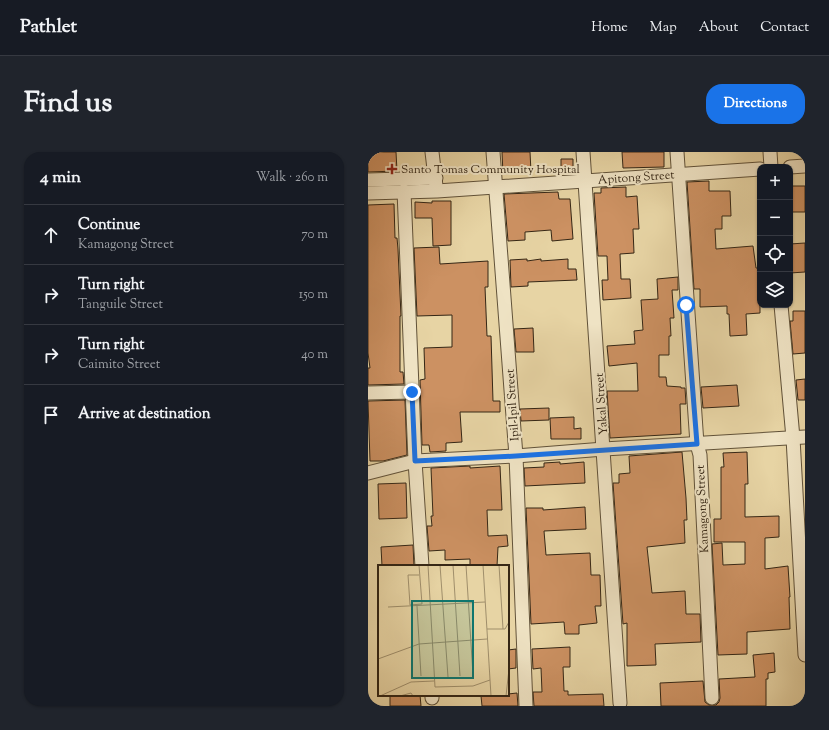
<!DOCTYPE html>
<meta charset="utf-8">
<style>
body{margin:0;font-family:"Sorts Mill Goudy",serif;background:#20242c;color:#f1f3f6}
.controls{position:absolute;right:12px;top:12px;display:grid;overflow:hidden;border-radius:8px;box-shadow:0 1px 3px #0004}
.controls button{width:36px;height:36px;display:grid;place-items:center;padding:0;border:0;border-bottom:1px solid #363941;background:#171b24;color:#f1f3f6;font:20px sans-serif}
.stop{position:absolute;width:12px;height:12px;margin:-9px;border:3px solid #1a73e8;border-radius:50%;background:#fff}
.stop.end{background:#1a73e8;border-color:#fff;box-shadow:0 1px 4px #0008}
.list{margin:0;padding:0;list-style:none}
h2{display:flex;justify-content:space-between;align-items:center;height:52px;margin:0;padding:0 16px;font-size:17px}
h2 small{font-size:13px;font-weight:400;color:#9ea1a6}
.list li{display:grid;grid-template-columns:26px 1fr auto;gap:12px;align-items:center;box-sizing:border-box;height:60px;padding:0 16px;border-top:1px solid #363941}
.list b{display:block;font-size:15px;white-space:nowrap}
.list p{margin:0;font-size:13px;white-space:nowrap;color:#9ea1a6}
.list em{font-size:13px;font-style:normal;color:#9ea1a6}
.icon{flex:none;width:22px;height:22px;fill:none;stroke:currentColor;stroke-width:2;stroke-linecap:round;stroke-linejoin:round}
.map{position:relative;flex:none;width:437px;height:554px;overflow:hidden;border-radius:16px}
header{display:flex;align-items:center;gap:24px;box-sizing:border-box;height:56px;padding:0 20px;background:#171b24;border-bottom:1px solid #363941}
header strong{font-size:19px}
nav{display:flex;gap:22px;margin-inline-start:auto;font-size:14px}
.intro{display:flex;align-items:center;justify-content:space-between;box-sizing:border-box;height:96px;padding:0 24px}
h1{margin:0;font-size:28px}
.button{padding:10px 18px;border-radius:16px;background:#1a73e8;color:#fff;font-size:14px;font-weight:700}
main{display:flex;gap:24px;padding:0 24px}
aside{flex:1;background:#171b24;border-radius:16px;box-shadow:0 1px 3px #0004}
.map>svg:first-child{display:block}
.building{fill:#cc9162;stroke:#342615}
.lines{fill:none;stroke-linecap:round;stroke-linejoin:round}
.minor-casing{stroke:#615239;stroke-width:15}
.minor{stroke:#efe3c4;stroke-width:13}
.route{stroke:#1a73e8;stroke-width:5}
.poi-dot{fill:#8f2418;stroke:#efe3c4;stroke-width:1.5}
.labels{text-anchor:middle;stroke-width:4;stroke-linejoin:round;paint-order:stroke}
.poi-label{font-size:12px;fill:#342615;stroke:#efe3c4;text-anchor:start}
.street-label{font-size:12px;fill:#342615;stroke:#efe3c4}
.inset-road{fill:none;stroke:#9f8e6b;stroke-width:1}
.view{fill:#0f766e;fill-opacity:0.15;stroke:#0f766e;stroke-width:2}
.inset-edge{fill:none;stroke:#342615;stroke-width:2}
</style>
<header>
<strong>Pathlet</strong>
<nav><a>Home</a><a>Map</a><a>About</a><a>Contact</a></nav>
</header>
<div class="intro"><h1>Find us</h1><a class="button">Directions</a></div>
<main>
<aside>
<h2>4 min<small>Walk · 260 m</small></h2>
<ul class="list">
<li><svg class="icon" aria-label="ahead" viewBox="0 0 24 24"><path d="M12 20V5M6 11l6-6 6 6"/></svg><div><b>Continue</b><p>Kamagong Street</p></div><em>70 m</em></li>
<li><svg class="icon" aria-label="right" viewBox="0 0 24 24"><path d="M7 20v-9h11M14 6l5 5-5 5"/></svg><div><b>Turn right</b><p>Tanguile Street</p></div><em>150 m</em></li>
<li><svg class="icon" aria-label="right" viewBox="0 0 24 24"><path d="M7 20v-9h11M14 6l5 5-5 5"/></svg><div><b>Turn right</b><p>Caimito Street</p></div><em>40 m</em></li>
<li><svg class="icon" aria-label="arrive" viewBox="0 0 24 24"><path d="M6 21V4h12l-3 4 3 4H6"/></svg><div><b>Arrive at destination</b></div></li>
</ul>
</aside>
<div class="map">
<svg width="437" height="554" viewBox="0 0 437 554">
<rect width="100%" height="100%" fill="#e7d4a4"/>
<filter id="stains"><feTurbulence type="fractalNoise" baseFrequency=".005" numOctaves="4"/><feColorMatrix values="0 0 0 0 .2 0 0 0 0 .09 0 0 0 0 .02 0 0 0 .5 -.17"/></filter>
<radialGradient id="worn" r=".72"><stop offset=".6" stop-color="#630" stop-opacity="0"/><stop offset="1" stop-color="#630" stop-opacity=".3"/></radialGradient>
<g class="building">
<polygon points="0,0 28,0 29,19 0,20"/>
<polygon points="134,0 162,0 163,20 135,22"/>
<polygon points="254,0 296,0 296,15 255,16"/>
<polygon points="193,7 205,7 205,20 193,21"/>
<polygon points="341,29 341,39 362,39 363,64 354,64 354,77 347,77 348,97 385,94 388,116 392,116 392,161 378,162 379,183 362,184 361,162 359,162 359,154 332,155 332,137 326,137 319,30"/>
<rect x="422" y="34" width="15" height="26"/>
<polygon points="258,35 258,45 269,44 271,77 265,77 266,101 252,102 253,127 262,127 263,146 235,148 234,128 240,128 239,104 230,104 226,41 233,41 233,36"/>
<polygon points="190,40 191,47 202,47 205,87 184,89 183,78 157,80 157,88 140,89 136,42"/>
<polygon points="64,49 83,49 83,93 65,94 64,66 47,66 47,50 64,51"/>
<polygon points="26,52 27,86 29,86 30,97 33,164 32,164 32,220 35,220 36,232 0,233 0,216 2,216 0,201 0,53"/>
<polygon points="437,91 437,120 422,121 422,92"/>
<polygon points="71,95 72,112 120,109 120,135 117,135 119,184 123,184 125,249 132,249 132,260 92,260 94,290 78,291 78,299 62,300 61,293 54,293 52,228 57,227 56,196 84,195 84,163 49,164 46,96"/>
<polygon points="159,107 159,109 173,107 173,109 200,107 200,117 208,117 209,128 160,130 160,134 143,135 142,108"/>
<polygon points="310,125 310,138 304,138 306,166 302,166 303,184 301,184 301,203 291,203 291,225 298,225 299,234 313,235 313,236 317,236 318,252 312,252 313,282 242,286 239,239 270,239 269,211 241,214 239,194 267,192 266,179 275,178 273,148 290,147 289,127"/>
<polygon points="425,159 437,159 437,201 425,202 422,169 425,169"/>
<polygon points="165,176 166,200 148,200 146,177"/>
<polygon points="437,227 437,248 430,248 428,228"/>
<polygon points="369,233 371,254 335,256 333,235"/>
<polygon points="37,248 39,303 15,309 2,309 0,249"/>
<polygon points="181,256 181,268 153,269 152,257"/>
<polygon points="206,265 206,277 213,276 213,287 183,287 182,266"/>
<polygon points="314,300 318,346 319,368 316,368 317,391 279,395 284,441 317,439 318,462 332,462 333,490 287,492 288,513 259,514 259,471 255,472 245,331 251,331 251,322 262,321 261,304"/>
<polygon points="379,300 380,332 377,332 377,365 411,364 411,385 397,386 397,417 420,414 422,445 421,445 422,477 379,480 379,502 350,503 344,392 354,391 355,413 377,412 377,390 346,390 346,367 353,367 353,315 356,315 355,301"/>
<polygon points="192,310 192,312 216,310 217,331 157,334 156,316 176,315 176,311"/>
<polygon points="102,314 102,316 132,314 134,358 119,358 120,384 139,383 140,394 130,395 129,414 102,414 102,407 77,408 77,398 61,399 59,374 64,374 63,364 65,364 63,316"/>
<polygon points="38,331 39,366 11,367 10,332"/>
<polygon points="217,355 218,377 176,379 178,403 222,401 223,423 232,423 233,454 227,454 229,471 211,473 211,482 197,482 196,470 163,472 158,356 175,356 175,358"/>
<polygon points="45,393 46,414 14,414 13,395"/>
<polygon points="202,495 202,515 195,515 196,539 200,539 200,543 235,542 236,554 166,554 165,540 174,540 173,516 165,517 164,497"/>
<polygon points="148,497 148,516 140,517 140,498"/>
<polygon points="406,501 407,520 400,521 400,527 398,527 398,554 293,554 292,531 335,529 337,550 341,553 348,553 351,550 352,546 351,527 387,525 385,503"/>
<polygon points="149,541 150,554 114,554 113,544 140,543 140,542"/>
<polygon points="22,543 52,543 53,554 22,554"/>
</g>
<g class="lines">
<defs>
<g id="minor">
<polyline points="64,0 68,34"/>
<polyline points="125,0 148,304 158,554"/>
<polyline points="215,0 252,551"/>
<polyline points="309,0 329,292 332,303 344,546"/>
<polyline points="402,0 403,15"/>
<polyline points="422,15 437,14"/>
<polyline points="0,28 68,26"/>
<polyline points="36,39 47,309 54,414"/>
<polyline points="0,41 69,39 392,17"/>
<polyline points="413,153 425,286 437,503"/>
<polyline points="0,241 44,240"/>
<polyline points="0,321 47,309 148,304 236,297 437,285"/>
<polyline points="64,543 64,546"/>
</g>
</defs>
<use href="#minor" class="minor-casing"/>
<use href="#minor" class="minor"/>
</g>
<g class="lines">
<polyline class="route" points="44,240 47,309 148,304 329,292 318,153"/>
</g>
<path class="poi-dot" d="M22 11h4v4h4v4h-4v4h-4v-4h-4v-4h4z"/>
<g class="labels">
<g class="poi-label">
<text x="33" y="21">Santo Tomas Community Hospital</text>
</g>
<g class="street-label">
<text transform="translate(268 25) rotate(-4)" y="4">Apitong Street</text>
<text transform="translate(233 252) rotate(-94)" y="4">Yakal Street</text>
<text transform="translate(144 253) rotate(-94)" y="4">Ipil-Ipil Street</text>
<text transform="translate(334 357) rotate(-93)" y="4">Kamagong Street</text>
</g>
</g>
<g transform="translate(10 413)">
<rect width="131" height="131" fill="#e7d4a4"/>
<path class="inset-road" d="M 41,0 L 44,39M 50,0 L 57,122 L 95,121 L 112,115M 62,0 L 70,112M 75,0 L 82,111M 88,0 L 95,110M 105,0 L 113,131M 121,0 L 125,64M 41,10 L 30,10 L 32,40 L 44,39M 39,41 L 43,111M 10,42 L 107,37M 109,64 L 127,64 L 131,57M 0,94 L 41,79 L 109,74M 2,131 L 33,117 L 56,116M 22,131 L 33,128 L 35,131M 128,131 L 131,104"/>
<path class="view" d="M 34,36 L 95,36 L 95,113 L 34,113 Z"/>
<rect width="131" height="131" class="inset-edge"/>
</g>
<rect width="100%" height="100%" filter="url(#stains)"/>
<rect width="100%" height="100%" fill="url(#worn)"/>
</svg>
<div class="controls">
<button>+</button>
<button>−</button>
<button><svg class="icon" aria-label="locate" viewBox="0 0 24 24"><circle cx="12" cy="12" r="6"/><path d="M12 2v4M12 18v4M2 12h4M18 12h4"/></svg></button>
<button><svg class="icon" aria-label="layers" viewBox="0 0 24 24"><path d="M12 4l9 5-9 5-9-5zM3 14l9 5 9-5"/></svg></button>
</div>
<div class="stop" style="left:318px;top:153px"></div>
<div class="stop end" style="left:44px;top:240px"></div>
</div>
</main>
